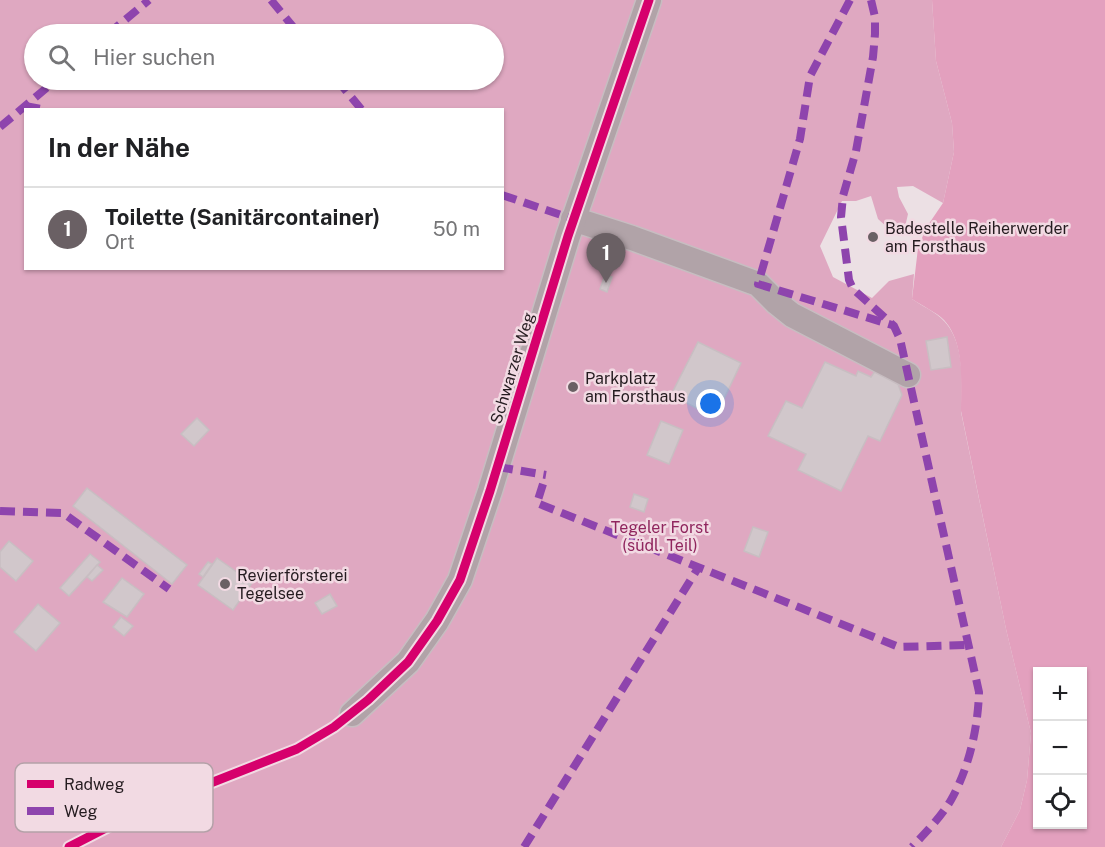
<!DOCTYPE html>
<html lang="de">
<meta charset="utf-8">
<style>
body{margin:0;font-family:"Public Sans",sans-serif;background:#f6f6f6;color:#202124}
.controls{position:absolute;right:18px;bottom:18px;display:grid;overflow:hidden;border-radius:0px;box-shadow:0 2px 4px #0004}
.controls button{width:54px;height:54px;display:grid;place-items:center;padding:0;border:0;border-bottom:2px solid #e0e0e0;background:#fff;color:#202124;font:30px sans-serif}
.you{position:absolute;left:711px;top:404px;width:21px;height:21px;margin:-15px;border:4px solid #fff;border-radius:50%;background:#1a73e8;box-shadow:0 0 0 9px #1a73e833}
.badge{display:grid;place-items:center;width:39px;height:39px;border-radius:50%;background:#6a6064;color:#fff;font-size:20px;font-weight:700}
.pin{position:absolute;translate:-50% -50px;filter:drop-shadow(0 2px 3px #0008)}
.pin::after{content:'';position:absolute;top:32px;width:21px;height:18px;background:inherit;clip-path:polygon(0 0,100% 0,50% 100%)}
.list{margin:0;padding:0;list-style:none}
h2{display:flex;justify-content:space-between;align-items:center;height:78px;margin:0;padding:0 24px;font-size:26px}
h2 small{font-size:20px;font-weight:400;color:#757577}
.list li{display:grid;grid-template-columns:39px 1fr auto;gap:18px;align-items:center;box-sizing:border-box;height:84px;padding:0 24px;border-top:2px solid #e0e0e0}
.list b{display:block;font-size:22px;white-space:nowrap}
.list p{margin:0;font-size:20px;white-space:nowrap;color:#757577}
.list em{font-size:20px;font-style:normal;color:#757577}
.icon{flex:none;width:33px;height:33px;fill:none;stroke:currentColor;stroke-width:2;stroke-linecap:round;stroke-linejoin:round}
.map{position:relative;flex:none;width:1105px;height:847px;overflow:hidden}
.search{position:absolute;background:#fff;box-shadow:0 2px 4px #0004;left:24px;top:24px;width:480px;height:66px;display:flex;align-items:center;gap:15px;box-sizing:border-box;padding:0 21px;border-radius:33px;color:#757577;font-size:22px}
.panel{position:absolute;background:#fff;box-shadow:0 2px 4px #0004;left:24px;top:108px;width:480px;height:162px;border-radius:0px}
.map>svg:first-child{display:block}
.forest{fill:#dfa8c1;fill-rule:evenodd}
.water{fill:#e3a0be;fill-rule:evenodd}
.building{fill:#d1c7cb;stroke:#c8bec2;stroke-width:1.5}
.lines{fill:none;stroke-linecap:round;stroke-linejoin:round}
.minor-casing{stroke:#c7bdc1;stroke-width:27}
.minor{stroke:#b1a3a8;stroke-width:24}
.quiet{stroke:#8e44ad;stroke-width:8;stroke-dasharray:15 8;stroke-linecap:butt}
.cycleway-casing{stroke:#f2dae3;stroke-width:13}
.cycleway{stroke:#d6006c;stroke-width:9}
.poi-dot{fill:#6a6064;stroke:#f2dae3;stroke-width:2}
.labels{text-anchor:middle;stroke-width:5;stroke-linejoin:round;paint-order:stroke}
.poi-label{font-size:16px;fill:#241b1f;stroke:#f2dae3;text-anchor:start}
.street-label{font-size:16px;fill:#241b1f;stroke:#f2dae3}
.park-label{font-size:16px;fill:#90265e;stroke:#f2dae3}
.key{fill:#f2dae3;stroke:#b4a1a8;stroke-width:1.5}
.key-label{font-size:16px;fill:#241b1f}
</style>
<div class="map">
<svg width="1105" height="847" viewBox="0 0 1105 847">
<rect width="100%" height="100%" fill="#ece0e4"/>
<path class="forest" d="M 0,0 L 932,0 L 936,61 L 952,123 L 954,152 L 943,203 L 913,186 L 897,187 L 899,197 L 908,214 L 905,227 L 887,227 L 878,219 L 871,196 L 856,201 L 842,201 L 820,246 L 833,277 L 872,298 L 889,281 L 914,274 L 912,299 C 922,306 936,312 944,321 C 965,343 962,382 961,412 L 1006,629 L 1031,733 L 1027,780 L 1020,810 L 1001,847 L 0,847 ZM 34,34 L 494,34 L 494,80 L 34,80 ZM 26,110 L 502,110 L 502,268 L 26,268 Z"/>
<path class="water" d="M 932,0 L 1105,0 L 1105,847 L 1001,847 L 1020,810 L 1027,780 L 1031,733 L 1006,629 L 961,411 C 961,382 965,343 944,320 C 936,312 922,306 912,299 L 918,248 L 926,228 L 943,203 L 954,152 L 952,123 L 936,61 ZM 1038,672 L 1082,672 L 1082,824 L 1038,824 Z"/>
<g class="building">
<polygon points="605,275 612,277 607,292 600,289"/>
<polygon points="947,337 951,367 931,370 926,341"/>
<polygon points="698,342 741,363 721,405 713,402 708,414 671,395"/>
<polygon points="825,362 856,376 858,371 871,377 875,371 898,384 902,395 880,441 868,436 841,491 798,470 806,454 768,436 786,401 802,408"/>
<polygon points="197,418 209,430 194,446 181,434"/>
<polygon points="661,421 683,430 669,464 647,455"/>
<polygon points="87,488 187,565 172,584 73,506"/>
<polygon points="634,494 648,499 644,512 630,507"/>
<polygon points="753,527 768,532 759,557 744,551"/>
<polygon points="9,541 33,561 16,581 0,567 0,552"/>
<polygon points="90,554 100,562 69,596 60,588"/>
<polygon points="217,558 252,583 233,610 198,585"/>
<polygon points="208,562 212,564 203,577 199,574"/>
<polygon points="97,565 103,570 92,581 87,577"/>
<polygon points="122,578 144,594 127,617 103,602"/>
<polygon points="330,594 337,606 322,614 315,603"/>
<polygon points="38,604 60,623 36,651 14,632"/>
<polygon points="121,617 133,626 124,636 113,627"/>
</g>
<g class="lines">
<defs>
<g id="minor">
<polyline points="573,219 632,238 758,284 777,303 792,315 908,375"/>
<polyline points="352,714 408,662 437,621 460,580 490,491 568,236 649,0"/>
</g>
</defs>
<use href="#minor" class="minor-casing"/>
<use href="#minor" class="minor"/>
<g class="quiet">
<polyline points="271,0 299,34"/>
<polyline points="850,0 810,76 800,139 758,284 892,325"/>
<path d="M 871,0 L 875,17 L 875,34 L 873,57 L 856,151 L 843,196 L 841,217 L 849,280 L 853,289 L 894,326 L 900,339 L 979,692 C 978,728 969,768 951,800 C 941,817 926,832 912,847"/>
<polyline points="108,34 149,0"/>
<polyline points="337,80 362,110"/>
<polyline points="25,106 47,110"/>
<polyline points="0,127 56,80"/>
<polyline points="502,195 573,219"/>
<polyline points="498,467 546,475"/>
<polyline points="543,484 537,503 899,647 968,645"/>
<polyline points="0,511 63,513 169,589"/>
<polyline points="524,847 698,568"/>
</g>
<defs>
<polyline id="cycleway" points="69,847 137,812 297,749 334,727 368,700 408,662 437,621 460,580 490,491 568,236 649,0"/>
</defs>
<use href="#cycleway" class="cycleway-casing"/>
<use href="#cycleway" class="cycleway"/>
</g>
<g class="poi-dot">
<circle cx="873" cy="237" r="6"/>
<circle cx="573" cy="387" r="6"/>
<circle cx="225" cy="584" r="6"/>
</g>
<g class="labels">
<g class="poi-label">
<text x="885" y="234">Badestelle Reiherwerder<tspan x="885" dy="18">am Forsthaus</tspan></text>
<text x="585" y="384">Parkplatz<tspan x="585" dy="18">am Forsthaus</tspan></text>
<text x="237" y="581">Revierförsterei<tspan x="237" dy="18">Tegelsee</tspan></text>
</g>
<g class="street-label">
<text transform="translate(512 368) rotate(-73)" y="6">Schwarzer Weg</text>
</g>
<g class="park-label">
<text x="660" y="533">Tegeler Forst<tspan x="660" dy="18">(südl. Teil)</tspan></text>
</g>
</g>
<rect x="15" y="763" width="198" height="69" rx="9" class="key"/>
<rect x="27" y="780" width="27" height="8" fill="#d6006c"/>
<rect x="27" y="807" width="27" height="8" fill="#8e44ad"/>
<g class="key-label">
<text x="64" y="790">Radweg</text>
<text x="64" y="817">Weg</text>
</g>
</svg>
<div class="controls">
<button>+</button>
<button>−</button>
<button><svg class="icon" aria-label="locate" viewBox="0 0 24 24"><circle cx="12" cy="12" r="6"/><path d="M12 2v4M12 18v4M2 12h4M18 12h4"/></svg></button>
</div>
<div class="you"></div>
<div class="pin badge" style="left:606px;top:283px">1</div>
<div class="search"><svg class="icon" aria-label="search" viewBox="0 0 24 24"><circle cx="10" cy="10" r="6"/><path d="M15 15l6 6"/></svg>Hier suchen</div>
<section class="panel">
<h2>In der Nähe<small></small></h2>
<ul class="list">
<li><span class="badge">1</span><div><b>Toilette (Sanitärcontainer)</b><p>Ort</p></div><em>50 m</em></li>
</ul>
</section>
</div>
